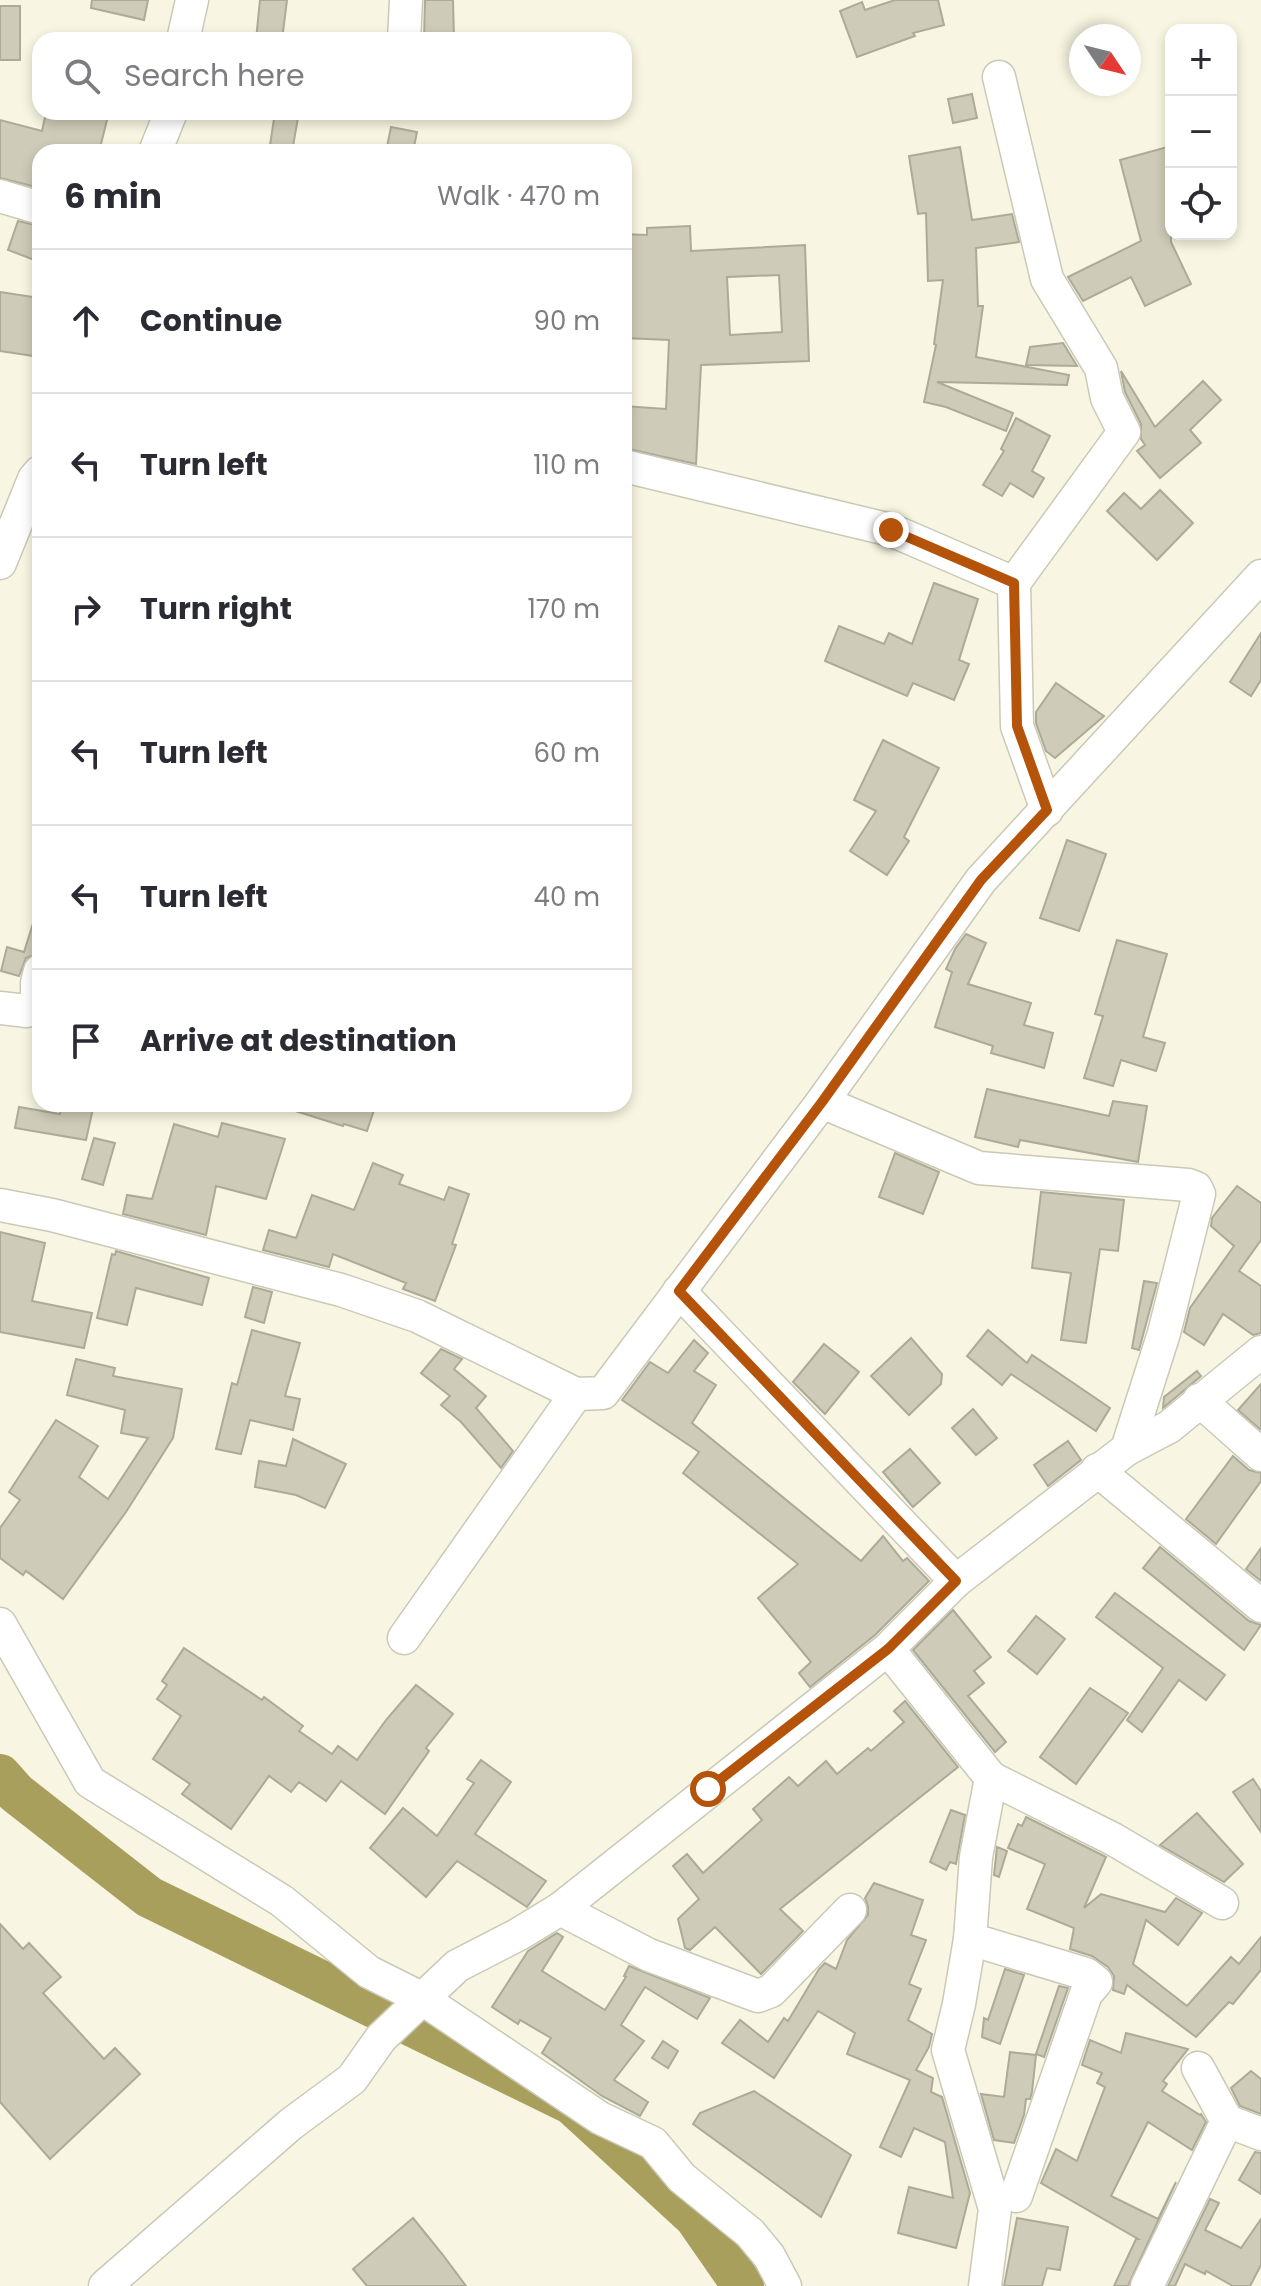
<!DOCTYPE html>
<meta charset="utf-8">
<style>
body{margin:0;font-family:Poppins,sans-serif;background:#f2f2f3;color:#2b2b33}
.controls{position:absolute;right:24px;top:24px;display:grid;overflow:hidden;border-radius:16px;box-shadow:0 4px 12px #0003}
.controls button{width:72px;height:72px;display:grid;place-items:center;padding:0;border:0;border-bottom:2px solid #e1e1e2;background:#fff;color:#2b2b33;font:40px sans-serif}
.compass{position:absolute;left:1069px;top:24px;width:72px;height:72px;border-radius:50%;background:#fff;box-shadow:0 4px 12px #0003;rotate:125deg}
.stop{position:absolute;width:24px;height:24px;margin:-18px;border:6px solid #b45309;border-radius:50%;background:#fff}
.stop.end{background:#b45309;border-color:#fff;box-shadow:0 2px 8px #0008}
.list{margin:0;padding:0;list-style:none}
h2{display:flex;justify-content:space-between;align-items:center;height:104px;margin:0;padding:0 32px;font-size:34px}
h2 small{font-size:26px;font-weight:400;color:#7c7c81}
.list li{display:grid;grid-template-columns:52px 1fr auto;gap:24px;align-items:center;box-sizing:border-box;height:144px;padding:0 32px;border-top:2px solid #e1e1e2}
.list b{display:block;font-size:30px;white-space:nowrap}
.list em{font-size:26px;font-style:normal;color:#7c7c81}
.icon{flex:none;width:44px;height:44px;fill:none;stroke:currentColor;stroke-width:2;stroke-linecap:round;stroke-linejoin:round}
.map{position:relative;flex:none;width:1261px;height:2286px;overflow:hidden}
.search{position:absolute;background:#fff;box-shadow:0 4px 12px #0003;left:32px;top:32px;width:600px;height:88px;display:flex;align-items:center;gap:20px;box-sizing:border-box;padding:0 28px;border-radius:24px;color:#7c7c81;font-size:30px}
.panel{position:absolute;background:#fff;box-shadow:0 4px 12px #0003;left:32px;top:144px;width:600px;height:968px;border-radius:24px}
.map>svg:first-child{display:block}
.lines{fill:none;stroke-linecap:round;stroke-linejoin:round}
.river{stroke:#a99f5d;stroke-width:42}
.building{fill:#cecbb8;stroke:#adaa98;stroke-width:2;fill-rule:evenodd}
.minor-casing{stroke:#cbc9b6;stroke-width:35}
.minor{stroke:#fff;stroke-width:32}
.route{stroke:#b45309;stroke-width:10}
</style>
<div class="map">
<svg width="1261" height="2286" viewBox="0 0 1261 2286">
<rect width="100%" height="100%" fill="#f8f6e2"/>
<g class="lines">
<polyline class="river" points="0,1775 16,1793 149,1897 572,2104 695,2217 743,2286"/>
</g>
<g class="building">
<polygon points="92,0 148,0 144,20 91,8"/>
<polygon points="260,0 287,0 282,40 256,40"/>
<polygon points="425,0 453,0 454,40 424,40"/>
<polygon points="895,0 938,0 944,25 913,33 915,36 857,57 840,11 862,2 865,10"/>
<rect x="0" y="6" width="20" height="54"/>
<polygon points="972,94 977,118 953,123 948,99"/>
<polygon points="46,112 109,112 99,152 40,152 40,188 0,178 0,120 42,131"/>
<polygon points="275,112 299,112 292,152 269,152"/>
<polygon points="391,127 417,132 413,152 386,152"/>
<polygon points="1171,146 1171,242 1191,284 1145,306 1131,277 1083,301 1068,277 1141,241 1120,160"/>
<polygon points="960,147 972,220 1012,214 1019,242 976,248 978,306 983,306 976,357 1069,375 1067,385 937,382 1013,413 1006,431 946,407 924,402 936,345 934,344 943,280 928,281 926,213 918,214 909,156"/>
<polygon points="18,221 40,226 40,262 8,250"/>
<path d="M 690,226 L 691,251 L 805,245 L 809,361 L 701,365 L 696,464 L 624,448 L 624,406 L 666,409 L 669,340 L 624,338 L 624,234 L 647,235 L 647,228 ZM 779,275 L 782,332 L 730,335 L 727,277 Z"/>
<polygon points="0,292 40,298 40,357 0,351"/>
<polygon points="1063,343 1077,366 1026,365 1030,347"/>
<polygon points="1121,371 1155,427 1203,381 1221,400 1190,430 1201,443 1160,478 1137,451 1145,445 1141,439 1141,424 1125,392"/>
<polygon points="1016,418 1050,436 1032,471 1044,478 1033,497 1010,483 1002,496 983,485 1004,451 1001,449"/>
<polygon points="1160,490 1193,523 1157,560 1107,511 1124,493 1141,509"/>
<polygon points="934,583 978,599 959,660 969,664 954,700 913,683 907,696 825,661 839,626 884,644 889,633 912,644"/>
<polygon points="1261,633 1261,680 1251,696 1230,682"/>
<polygon points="1056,683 1104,716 1055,758 1046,751 1036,723 1036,712"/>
<polygon points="883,740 939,768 904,837 909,841 887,875 850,851 876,811 854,800"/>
<polygon points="1067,840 1106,854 1079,931 1040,918"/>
<polygon points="36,914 40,915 40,953 26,958 19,976 1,971 7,947 24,952"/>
<polygon points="966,934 986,943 968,984 1031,1003 1024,1025 1053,1033 1044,1068 991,1053 993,1046 935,1027 952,972 946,969 955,949"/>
<polygon points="1117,940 1167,954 1143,1037 1165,1043 1156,1071 1121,1060 1113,1086 1084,1078 1103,1016 1095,1014"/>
<polygon points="987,1089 1109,1116 1113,1101 1147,1106 1138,1162 1020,1140 1018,1147 975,1137"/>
<polygon points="62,1104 94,1104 86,1140 15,1128 19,1107 60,1114"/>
<polygon points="287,1104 376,1104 367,1131 344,1124 343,1126 286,1108"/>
<polygon points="222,1123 285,1139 266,1199 216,1186 206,1235 123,1214 127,1195 152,1199 174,1124 218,1137"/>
<polygon points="94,1138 115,1143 103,1185 82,1179"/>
<polygon points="895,1153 939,1172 923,1214 879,1197"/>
<polygon points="373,1163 403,1175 399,1184 444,1200 449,1187 469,1194 452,1244 456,1245 435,1301 403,1289 406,1283 333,1254 329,1267 263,1250 269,1230 296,1238 312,1195 354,1210"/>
<polygon points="1237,1186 1261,1203 1261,1240 1239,1271 1261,1286 1261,1333 1253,1335 1223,1314 1204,1345 1184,1332 1190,1308 1234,1246 1211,1226 1212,1218"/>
<polygon points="1041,1192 1124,1200 1118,1251 1100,1249 1086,1343 1061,1340 1071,1273 1032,1268"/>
<polygon points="0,1232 45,1243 32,1301 92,1313 84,1348 0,1332"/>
<polygon points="116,1251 209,1278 202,1305 136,1288 127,1325 97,1318 112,1254 115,1255"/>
<polygon points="1144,1281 1157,1283 1139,1350 1132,1348"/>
<polygon points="253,1287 272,1292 264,1323 245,1317"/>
<polygon points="252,1330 300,1343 285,1396 300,1399 293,1430 250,1420 241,1454 216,1449 232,1383 237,1385"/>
<polygon points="988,1330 1027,1363 1032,1355 1110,1408 1096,1431 1011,1374 1002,1385 967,1356"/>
<polygon points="911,1338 942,1374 941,1384 909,1415 871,1376"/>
<polygon points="694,1340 708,1353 694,1371 716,1385 692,1423 861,1561 883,1536 903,1561 907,1558 929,1581 875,1635 810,1687 799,1673 811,1662 758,1598 798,1564 683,1473 699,1452 622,1400 650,1362 668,1373"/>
<polygon points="824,1344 859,1372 825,1414 793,1382"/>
<polygon points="441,1349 462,1359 454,1369 486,1396 476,1408 513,1451 501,1468 461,1422 441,1405 450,1396 421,1373"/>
<polygon points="76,1359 115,1368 113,1376 182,1389 173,1438 126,1512 63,1599 26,1571 23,1575 0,1558 0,1528 20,1500 9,1492 56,1420 98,1446 79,1477 108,1499 148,1438 121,1433 125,1410 67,1395"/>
<polygon points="1197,1371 1201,1376 1163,1408 1164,1397"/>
<polygon points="1261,1384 1261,1430 1238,1410"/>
<polygon points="973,1409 997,1438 976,1455 952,1428"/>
<polygon points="293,1439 346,1464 325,1508 296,1495 255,1487 259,1461 286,1466"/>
<polygon points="1068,1441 1081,1460 1048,1486 1034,1465"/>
<polygon points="910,1449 940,1483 913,1507 883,1472"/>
<polygon points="1233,1456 1249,1470 1261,1473 1261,1481 1216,1544 1186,1519"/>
<polygon points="1160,1547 1249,1621 1261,1625 1244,1650 1143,1568"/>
<polygon points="1261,1548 1261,1581 1246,1569"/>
<polygon points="1115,1593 1225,1675 1206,1700 1179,1680 1142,1732 1127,1720 1163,1668 1096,1617"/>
<polygon points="953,1610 991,1657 974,1671 984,1683 968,1696 1006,1742 995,1752 913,1650"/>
<polygon points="1036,1616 1065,1639 1037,1674 1008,1651"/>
<polygon points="184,1648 262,1700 264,1697 303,1726 299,1731 332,1754 338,1746 357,1760 386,1720 416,1685 453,1714 426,1748 429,1751 385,1814 341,1781 326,1801 299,1782 291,1792 269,1776 231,1829 182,1794 190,1784 153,1759 181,1716 157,1699 167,1685 162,1681"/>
<polygon points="1090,1688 1128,1713 1076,1784 1040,1757"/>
<polygon points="905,1701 958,1767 780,1909 803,1931 761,1974 715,1927 690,1950 685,1948 678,1919 699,1899 673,1866 687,1854 703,1873 762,1820 753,1809 789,1777 798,1786 826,1761 837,1774 868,1748 871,1751 904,1722 894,1711"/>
<polygon points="481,1760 511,1782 475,1834 546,1881 527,1907 457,1861 426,1897 370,1848 403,1808 437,1836 474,1783 467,1779"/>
<polygon points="1253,1779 1261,1791 1261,1832 1233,1792"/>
<polygon points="951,1810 965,1815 956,1864 950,1862 946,1870 930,1862"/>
<polygon points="1197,1813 1243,1864 1224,1882 1160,1845"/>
<polygon points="1026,1817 1106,1857 1084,1908 1101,1894 1165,1912 1176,1898 1202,1913 1178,1945 1146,1920 1133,1964 1187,2006 1231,1957 1239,1964 1261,1937 1261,1970 1233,2004 1229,2002 1196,2037 1127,1985 1124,1994 1113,1990 1114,1976 1108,1967 1092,1956 1070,1949 1074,1928 1027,1909 1045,1864 1008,1848 1018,1824 1022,1826"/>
<polygon points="997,1847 1007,1851 999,1877 994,1875"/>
<polygon points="874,1883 923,1900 911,1935 926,1940 909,1984 921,1989 908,2020 932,2034 929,2047 916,2070 933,2078 931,2092 942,2097 970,2193 956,2248 898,2233 909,2187 953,2198 945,2142 914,2128 901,2157 880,2147 910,2080 847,2054 855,2033 818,2011 774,2078 722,2043 740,2020 768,2042 784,2018 788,2021 819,1969 825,1963 836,1969 847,1940 868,1915 868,1906 865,1898"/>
<polygon points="0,1924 23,1949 29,1943 61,1977 43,1993 104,2059 115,2048 140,2074 50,2159 0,2102"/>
<polygon points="557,1933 563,1937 542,1971 605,2010 626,1977 624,1976 629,1966 710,1998 697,2019 645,1987 621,2025 644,2041 614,2080 648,2102 640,2116 602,2096 542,2053 551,2038 520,2020 518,2024 492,2007 528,1951"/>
<polygon points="1005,1969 1024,1975 1000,2044 982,2037 984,2018 988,2020"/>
<polygon points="1059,1986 1068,1988 1044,2057 1036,2054"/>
<polygon points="1126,2033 1188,2049 1163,2081 1167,2084 1162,2091 1200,2115 1201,2114 1206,2122 1192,2150 1148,2122 1111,2196 1158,2219 1176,2182 1128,2286 1114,2286 1136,2239 1138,2239 1041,2183 1056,2149 1077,2161 1105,2087 1097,2083 1102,2073 1082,2065 1090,2040 1121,2053"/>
<polygon points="663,2041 678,2051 668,2068 652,2058"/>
<polygon points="1010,2052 1036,2055 1032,2092 1030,2099 1026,2099 1024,2115 1014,2143 994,2140 981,2094 1004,2097"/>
<polygon points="1251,2071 1261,2079 1261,2114 1240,2106 1231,2088"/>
<polygon points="754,2091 851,2155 821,2217 693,2124 700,2113"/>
<polygon points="1255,2152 1261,2153 1261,2194 1239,2180"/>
<polygon points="1210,2199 1219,2203 1205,2230 1241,2248 1261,2219 1261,2265 1250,2286 1233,2286 1206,2271 1205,2274 1185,2264 1175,2286 1168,2286"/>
<polygon points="413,2218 443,2255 466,2286 367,2286 353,2269"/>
<polygon points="1017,2218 1068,2227 1060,2270 1047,2268 1042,2286 1004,2286"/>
</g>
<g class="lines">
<defs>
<g id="minor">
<polyline points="183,40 192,0"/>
<polyline points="404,40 406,0"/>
<polyline points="999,77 1047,279 1101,368 1107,398 1124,432 1014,583"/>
<polyline points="155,152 171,112"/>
<polyline points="0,196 40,208"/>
<polyline points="624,466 891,530 1014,583 1017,726 1047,810"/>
<polyline points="0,563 34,479 40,472"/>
<polyline points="0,1008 27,1011 37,1007 37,983 40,971"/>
<polyline points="0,1205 52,1215 341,1290 417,1316 576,1394 603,1393 822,1102 981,880 1261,576"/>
<polyline points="679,1291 956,1581"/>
<polyline points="1199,1400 1261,1455"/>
<polyline points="1127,1449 1169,1427 1261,1352"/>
<polyline points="1097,1470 1261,1606"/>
<polyline points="0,1624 90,1782 282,1901 369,1972 421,1998 600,2118 653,2143 682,2178 750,2233 769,2256 785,2286"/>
<polyline points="404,1638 576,1394"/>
<polyline points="888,1649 991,1778 976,1857 970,1939 959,2004 948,2050 995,2209 985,2286"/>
<polyline points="991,1778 1113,1839 1222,1903"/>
<polyline points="560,1909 649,1955 758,1996 771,1991 850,1910"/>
<polyline points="970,1939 1086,1974 1096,1982 1086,1994 1016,2196"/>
<polyline points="1198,2068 1227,2121 1261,2134"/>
<polyline points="105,2286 291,2124 352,2079 381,2038 457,1966 519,1934 560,1909 888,1649 956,1581 1127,1449 1164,1333 1199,1194 1196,1188 1188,1185 979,1168 822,1102"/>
<polyline points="1147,2286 1227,2121"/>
</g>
</defs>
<use href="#minor" class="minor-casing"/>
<use href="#minor" class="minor"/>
</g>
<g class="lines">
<polyline class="route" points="708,1789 888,1649 956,1581 679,1291 822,1102 981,880 1047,810 1017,726 1014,583 891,530"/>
</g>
</svg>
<div class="controls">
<button>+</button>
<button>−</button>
<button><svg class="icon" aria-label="locate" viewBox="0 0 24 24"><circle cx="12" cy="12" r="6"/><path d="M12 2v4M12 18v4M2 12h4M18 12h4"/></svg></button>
</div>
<svg class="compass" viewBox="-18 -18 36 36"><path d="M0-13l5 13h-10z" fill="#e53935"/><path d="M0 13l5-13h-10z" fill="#7c7c81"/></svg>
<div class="stop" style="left:708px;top:1789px"></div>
<div class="stop end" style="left:891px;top:530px"></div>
<div class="search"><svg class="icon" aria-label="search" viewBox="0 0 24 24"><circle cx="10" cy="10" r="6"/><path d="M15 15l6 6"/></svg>Search here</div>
<section class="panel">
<h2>6 min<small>Walk · 470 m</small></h2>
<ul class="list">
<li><svg class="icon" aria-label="ahead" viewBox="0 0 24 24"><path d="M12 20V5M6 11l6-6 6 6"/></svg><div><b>Continue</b></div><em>90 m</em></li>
<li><svg class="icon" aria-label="left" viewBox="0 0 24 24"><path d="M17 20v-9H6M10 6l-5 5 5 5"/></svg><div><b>Turn left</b></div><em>110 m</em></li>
<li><svg class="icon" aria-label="right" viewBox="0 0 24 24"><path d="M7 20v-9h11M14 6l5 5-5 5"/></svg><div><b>Turn right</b></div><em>170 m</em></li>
<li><svg class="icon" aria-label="left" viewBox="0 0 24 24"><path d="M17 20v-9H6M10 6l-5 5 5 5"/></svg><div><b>Turn left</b></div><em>60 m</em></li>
<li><svg class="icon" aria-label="left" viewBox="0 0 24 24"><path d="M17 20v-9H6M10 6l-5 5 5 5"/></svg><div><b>Turn left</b></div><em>40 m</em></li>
<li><svg class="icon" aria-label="arrive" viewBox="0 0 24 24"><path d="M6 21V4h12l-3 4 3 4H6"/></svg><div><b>Arrive at destination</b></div></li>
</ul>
</section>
</div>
